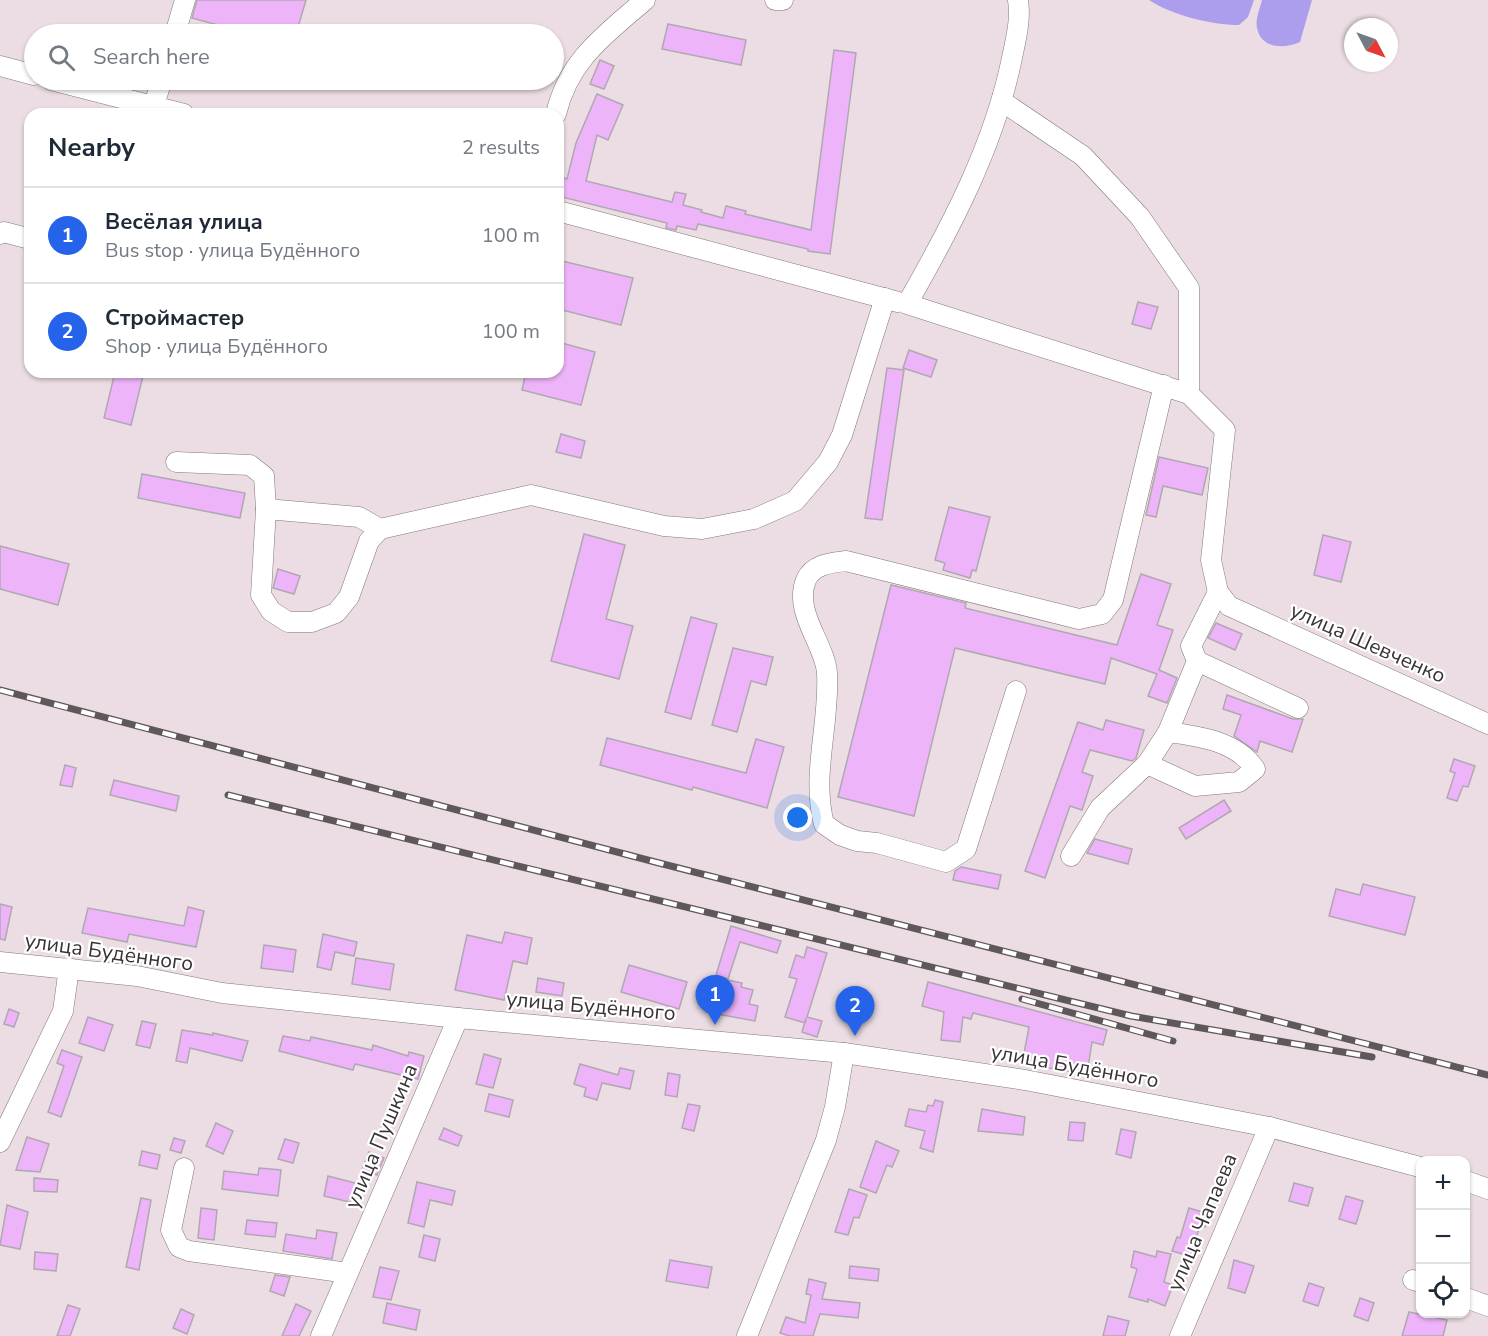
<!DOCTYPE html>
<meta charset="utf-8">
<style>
body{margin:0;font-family:"Nunito Sans",sans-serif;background:#f2f2f3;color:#1f2937}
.controls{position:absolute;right:18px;bottom:18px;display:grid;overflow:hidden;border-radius:12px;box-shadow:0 2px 4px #0004}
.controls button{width:54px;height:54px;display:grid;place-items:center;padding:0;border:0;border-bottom:2px solid #e0e1e3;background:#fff;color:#1f2937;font:30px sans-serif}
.compass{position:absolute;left:1344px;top:18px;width:54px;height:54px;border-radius:50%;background:#fff;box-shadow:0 2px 4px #0004;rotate:131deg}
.you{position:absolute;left:798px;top:818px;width:21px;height:21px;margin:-15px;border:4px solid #fff;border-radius:50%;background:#1a73e8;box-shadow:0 0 0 9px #1a73e833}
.badge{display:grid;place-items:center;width:39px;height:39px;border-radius:50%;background:#2563eb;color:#fff;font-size:20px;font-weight:700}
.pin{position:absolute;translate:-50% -50px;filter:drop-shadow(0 2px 3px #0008)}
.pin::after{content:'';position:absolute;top:32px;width:21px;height:18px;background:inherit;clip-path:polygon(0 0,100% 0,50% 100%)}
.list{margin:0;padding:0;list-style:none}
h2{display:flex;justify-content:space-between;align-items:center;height:78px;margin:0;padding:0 24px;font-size:26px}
h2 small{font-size:20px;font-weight:400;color:#747a83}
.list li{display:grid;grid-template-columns:39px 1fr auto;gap:18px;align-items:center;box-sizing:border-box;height:96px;padding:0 24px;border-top:2px solid #e0e1e3}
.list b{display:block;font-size:22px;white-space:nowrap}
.list p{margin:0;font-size:20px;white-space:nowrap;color:#747a83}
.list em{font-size:20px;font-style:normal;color:#747a83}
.icon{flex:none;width:33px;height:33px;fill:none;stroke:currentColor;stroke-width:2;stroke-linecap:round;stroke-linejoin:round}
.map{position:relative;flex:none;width:1488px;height:1336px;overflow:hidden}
.search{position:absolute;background:#fff;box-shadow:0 2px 4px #0004;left:24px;top:24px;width:540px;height:66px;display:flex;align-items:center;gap:15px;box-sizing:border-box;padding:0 21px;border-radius:33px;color:#747a83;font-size:22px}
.panel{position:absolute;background:#fff;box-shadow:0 2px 4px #0004;left:24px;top:108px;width:540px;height:270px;border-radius:18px}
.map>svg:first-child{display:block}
.water{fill:#ac9eed}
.building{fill:#eeb4fa;stroke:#b0a8b1;stroke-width:1.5}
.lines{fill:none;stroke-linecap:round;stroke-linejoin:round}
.minor-casing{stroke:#83777c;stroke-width:21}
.minor{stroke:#fff;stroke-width:20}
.rail-casing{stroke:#5f585b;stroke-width:7}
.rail{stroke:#fff;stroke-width:4.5;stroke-dasharray:14;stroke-linecap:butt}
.labels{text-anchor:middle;stroke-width:4.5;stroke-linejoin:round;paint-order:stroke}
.street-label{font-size:21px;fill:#383335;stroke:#fff}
</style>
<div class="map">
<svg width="1488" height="1336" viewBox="0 0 1488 1336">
<rect width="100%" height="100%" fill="#ebdde3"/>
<g class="water">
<path d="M 1149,0 L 1254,0 L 1248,17 L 1239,25 C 1211,25 1172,15 1149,0 Z"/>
<path d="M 1262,0 L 1312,0 L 1300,42 C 1285,49 1261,49 1257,28 C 1255,20 1260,8 1262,0 Z"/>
</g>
<g class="building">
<polygon points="306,0 296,34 251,34 192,18 197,0"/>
<polygon points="668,24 746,40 741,65 662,49"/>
<polygon points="834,50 856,53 830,254 808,251 808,249 698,224 696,230 677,226 676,230 666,228 667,223 558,196 561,177 567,179 576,143 597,94 623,105 608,140 597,135 586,181 672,202 675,192 686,194 683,205 702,210 701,212 723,218 726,206 746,211 745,214 811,230"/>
<polygon points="600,60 614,66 604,89 590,84"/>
<polygon points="558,260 633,278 621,325 558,309"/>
<polygon points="1138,302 1158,307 1151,329 1132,324"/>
<polygon points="558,342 595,352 581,405 522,390 526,372 558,372"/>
<polygon points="909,350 937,360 931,377 903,368"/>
<polygon points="887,368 904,370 882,520 865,518"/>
<polygon points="115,372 144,372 131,425 104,418"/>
<polygon points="561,434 585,441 581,458 556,452"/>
<polygon points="1159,457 1208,468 1202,495 1163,486 1156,517 1146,515"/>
<polygon points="142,474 245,493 240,518 138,498"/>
<polygon points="949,507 990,517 976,571 972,570 970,578 943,570 945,563 935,560"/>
<polygon points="584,534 625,545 606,619 633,626 619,679 551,661"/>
<polygon points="1323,535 1351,542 1341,582 1314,575"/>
<polygon points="0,546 69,564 58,605 0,589"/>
<polygon points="278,569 300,576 294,594 273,588"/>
<polygon points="1141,574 1171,584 1157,625 1173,630 1159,670 1177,678 1167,703 1148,696 1157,674 1111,658 1105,684 955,648 914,816 838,797 891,585 966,603 965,608 1117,645"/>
<polygon points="691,617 717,624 691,719 665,712"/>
<polygon points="1216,623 1242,634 1235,650 1208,638"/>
<polygon points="733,648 773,657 766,685 751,681 737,732 712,725"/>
<polygon points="1227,695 1293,719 1303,719 1292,752 1260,741 1257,752 1234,736 1241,715 1223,709"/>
<polygon points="1106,720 1144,730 1136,758 1132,761 1090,750 1082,772 1093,776 1082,810 1070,806 1045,878 1025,871 1078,722 1103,730"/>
<polygon points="607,738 746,773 756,739 784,747 767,808 693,787 692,790 600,765"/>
<polygon points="1454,759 1475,766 1468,787 1463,786 1457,801 1447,798 1455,773 1450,771"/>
<polygon points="65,765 76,768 72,787 60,785"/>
<polygon points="114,780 179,796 176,811 110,795"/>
<polygon points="1224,800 1231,811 1186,839 1179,828"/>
<polygon points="1095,839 1132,849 1128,864 1087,853"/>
<polygon points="961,867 1001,875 998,889 953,880 955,871"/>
<polygon points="1363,884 1415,897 1405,935 1329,916 1336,889 1360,895"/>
<polygon points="0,904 12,907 5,940 0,939"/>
<polygon points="188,907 204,911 196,947 129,934 127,942 82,933 88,908 184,926"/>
<polygon points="731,926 781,941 777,953 740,942 728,979 716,975"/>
<polygon points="505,932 532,938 527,964 513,961 504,1000 455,990 467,935 502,943"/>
<polygon points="323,934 357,942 354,956 335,952 331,970 317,967"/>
<polygon points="264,945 296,950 293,972 261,968"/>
<polygon points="807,947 827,953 807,1017 822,1021 817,1037 802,1032 806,1018 805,1023 785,1017 797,979 789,977 796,955 804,958"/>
<polygon points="356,958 394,964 390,990 352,984"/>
<polygon points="629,965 687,982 679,1009 621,992"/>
<polygon points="538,978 564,983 562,996 536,992"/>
<polygon points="723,979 742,983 741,987 753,990 749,1004 758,1006 755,1021 706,1012 709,997 719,999"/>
<polygon points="928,982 1107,1030 1103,1045 1092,1042 1087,1074 1022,1064 1029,1027 973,1013 971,1019 963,1017 960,1042 941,1040 944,1012 922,1006"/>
<polygon points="9,1009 19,1013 14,1027 4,1024"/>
<polygon points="88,1017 113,1025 104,1051 79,1043"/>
<polygon points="142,1021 156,1024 150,1048 136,1045"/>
<polygon points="182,1030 213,1035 213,1033 248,1041 242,1061 190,1048 187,1063 176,1061"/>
<polygon points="283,1036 310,1041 311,1037 372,1050 373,1045 408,1056 409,1052 424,1056 418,1079 355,1064 353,1070 279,1051"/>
<polygon points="62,1050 82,1057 61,1117 48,1112 64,1066 57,1063"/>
<polygon points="484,1054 501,1059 493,1088 476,1084"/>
<polygon points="580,1064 618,1075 620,1068 634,1071 630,1089 602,1083 597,1100 584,1096 586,1088 574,1084"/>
<polygon points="668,1073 680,1075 677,1097 665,1095"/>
<polygon points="489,1094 513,1100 509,1117 485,1111"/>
<polygon points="935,1100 943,1102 933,1152 920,1148 925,1131 905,1126 909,1109 926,1112 928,1105 933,1106"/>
<polygon points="688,1104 700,1106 694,1131 682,1128"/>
<polygon points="982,1109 1025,1117 1023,1135 978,1131"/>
<polygon points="1070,1122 1085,1123 1083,1141 1068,1140"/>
<polygon points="216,1123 233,1131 223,1154 206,1146"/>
<polygon points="444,1128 462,1136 458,1146 439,1139"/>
<polygon points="1121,1129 1136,1132 1131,1158 1116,1154"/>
<polygon points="27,1137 49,1144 40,1172 16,1170"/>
<polygon points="174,1138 185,1141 181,1153 170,1150"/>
<polygon points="285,1139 299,1143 293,1163 278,1159"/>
<polygon points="876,1141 899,1151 892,1167 887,1165 876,1193 860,1187"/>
<polygon points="142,1151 160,1155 157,1169 139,1165"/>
<polygon points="369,1152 384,1158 377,1175 362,1169"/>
<polygon points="259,1168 281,1170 278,1196 222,1189 224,1171 258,1175"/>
<polygon points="328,1176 359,1184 354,1203 324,1196"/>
<polygon points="34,1178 58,1180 57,1192 34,1191"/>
<polygon points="417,1182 455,1191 452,1205 430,1200 424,1227 408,1223"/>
<polygon points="1294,1183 1313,1188 1308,1206 1289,1201"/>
<polygon points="849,1189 867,1195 859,1218 854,1217 848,1235 835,1232"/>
<polygon points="1346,1196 1363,1201 1356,1224 1339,1219"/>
<polygon points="141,1198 151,1200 139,1270 126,1267"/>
<polygon points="7,1205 28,1212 20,1249 0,1245"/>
<polygon points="201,1208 217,1210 214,1240 198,1238"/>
<polygon points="1189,1208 1209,1214 1205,1227 1200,1226 1190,1256 1172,1251 1177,1237 1180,1238"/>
<polygon points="247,1220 277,1223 275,1237 245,1234"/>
<polygon points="317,1230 337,1233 332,1259 283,1251 286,1234 316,1239"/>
<polygon points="424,1235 440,1239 435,1261 419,1257"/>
<polygon points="1134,1251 1156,1257 1157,1251 1171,1254 1164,1282 1173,1285 1165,1306 1148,1299 1148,1302 1129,1297 1137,1269 1131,1267"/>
<polygon points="35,1252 58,1254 56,1271 34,1269"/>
<polygon points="670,1260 712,1267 708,1288 666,1281"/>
<polygon points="1234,1260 1254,1266 1245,1293 1228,1288"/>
<polygon points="850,1266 879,1269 878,1281 849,1278"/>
<polygon points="380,1267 399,1271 391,1300 373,1297"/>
<polygon points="275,1275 290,1277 284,1296 270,1291"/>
<polygon points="809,1279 826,1283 822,1299 860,1303 858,1318 820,1314 813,1336 790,1336 780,1333 786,1317 805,1323 811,1295 806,1294"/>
<polygon points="1309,1283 1324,1288 1318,1306 1303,1301"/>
<polygon points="1360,1298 1374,1303 1368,1321 1354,1316"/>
<polygon points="387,1303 420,1310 416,1330 383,1323"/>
<polygon points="296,1304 311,1311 299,1336 282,1336"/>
<polygon points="68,1305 80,1309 70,1336 57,1336"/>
<polygon points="181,1309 194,1315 187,1334 173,1328"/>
<polygon points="1409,1312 1447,1320 1443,1336 1402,1336"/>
<polygon points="1108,1316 1129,1321 1125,1336 1103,1336"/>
</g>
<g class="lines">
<defs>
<g id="minor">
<polyline points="775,0 783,0"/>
<path d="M 1018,0 C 1021,20 1016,38 1012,58 C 994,146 951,227 907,304 L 1189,394 L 1225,430 L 1211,560 L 1218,592 L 1229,606 L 1488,724"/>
<polyline points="175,34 185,0"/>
<polyline points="0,66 34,75"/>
<polyline points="51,80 184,114"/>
<polyline points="1003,102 1083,156 1140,217 1189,288 1189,394"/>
<polyline points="151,114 162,80"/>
<path d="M 556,114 C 569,59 605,35 645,0"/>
<polyline points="558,211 898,302"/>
<polyline points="0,234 4,232 30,239"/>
<polyline points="176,462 250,465 264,476 266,509 261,595 271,611 288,622 312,622 336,613 349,597 369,541 380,529 531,495 664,526 702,529 754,519 795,501 828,462 842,435 885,298"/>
<polyline points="266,509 359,517 380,529"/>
<polyline points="1218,592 1191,646 1197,661 1298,708"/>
<path d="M 1016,691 L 966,849 L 946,862 L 877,843 L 857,841 L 840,835 L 824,824 C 811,774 830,724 827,673 C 825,644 793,612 806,580 C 813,564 831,563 846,561 L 1079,619 L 1102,614 L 1113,600 L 1164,385"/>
<path d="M 1147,764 L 1195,786 L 1239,782 L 1255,769 C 1237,741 1198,736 1168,732"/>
<polyline points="1071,856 1100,808 1147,764 1168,732 1197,661"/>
<polyline points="0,962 137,976 222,993 458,1018 844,1053 1025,1080 1269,1127 1420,1167"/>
<polyline points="0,1142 63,1011 69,968"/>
<polyline points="184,1168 171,1230 179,1247 189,1251 348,1273"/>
<polyline points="1466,1181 1488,1189"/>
<polyline points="1413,1280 1420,1282"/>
<polyline points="1466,1298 1488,1306"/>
<polyline points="321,1336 458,1018"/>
<polyline points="747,1336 826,1140 835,1107 844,1053"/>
<polyline points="1180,1336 1269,1127"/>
</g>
</defs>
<use href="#minor" class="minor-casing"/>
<use href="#minor" class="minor"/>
<defs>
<g id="rail">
<polyline points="0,690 659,863 1488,1075"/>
<polyline points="228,795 1131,1016 1372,1057"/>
<polyline points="1022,999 1173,1041"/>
</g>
</defs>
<use href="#rail" class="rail-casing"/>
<use href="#rail" class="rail"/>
</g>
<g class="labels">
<g class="street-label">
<text transform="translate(1368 643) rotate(24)" y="7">улица Шевченко</text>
<text transform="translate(109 952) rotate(8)" y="7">улица Будённого</text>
<text transform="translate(591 1006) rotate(5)" y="7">улица Будённого</text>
<text transform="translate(1075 1066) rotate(10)" y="7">улица Будённого</text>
<text transform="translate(381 1136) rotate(-67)" y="7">улица Пушкина</text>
<text transform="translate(1202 1222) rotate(-67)" y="7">улица Чапаева</text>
</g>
</g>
</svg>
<div class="controls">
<button>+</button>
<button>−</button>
<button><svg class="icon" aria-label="locate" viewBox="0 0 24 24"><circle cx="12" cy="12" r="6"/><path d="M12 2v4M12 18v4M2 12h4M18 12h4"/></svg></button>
</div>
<svg class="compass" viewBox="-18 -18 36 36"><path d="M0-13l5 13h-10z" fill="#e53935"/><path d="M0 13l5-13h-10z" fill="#747a83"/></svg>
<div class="you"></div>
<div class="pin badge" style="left:715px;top:1025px">1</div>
<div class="pin badge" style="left:855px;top:1036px">2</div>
<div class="search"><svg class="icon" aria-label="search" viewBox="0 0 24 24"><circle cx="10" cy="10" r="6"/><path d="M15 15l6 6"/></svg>Search here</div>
<section class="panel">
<h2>Nearby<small>2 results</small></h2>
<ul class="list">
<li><span class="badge">1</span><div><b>Весёлая улица</b><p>Bus stop · улица Будённого</p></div><em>100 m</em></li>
<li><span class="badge">2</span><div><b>Строймастер</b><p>Shop · улица Будённого</p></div><em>100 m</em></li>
</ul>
</section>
</div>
